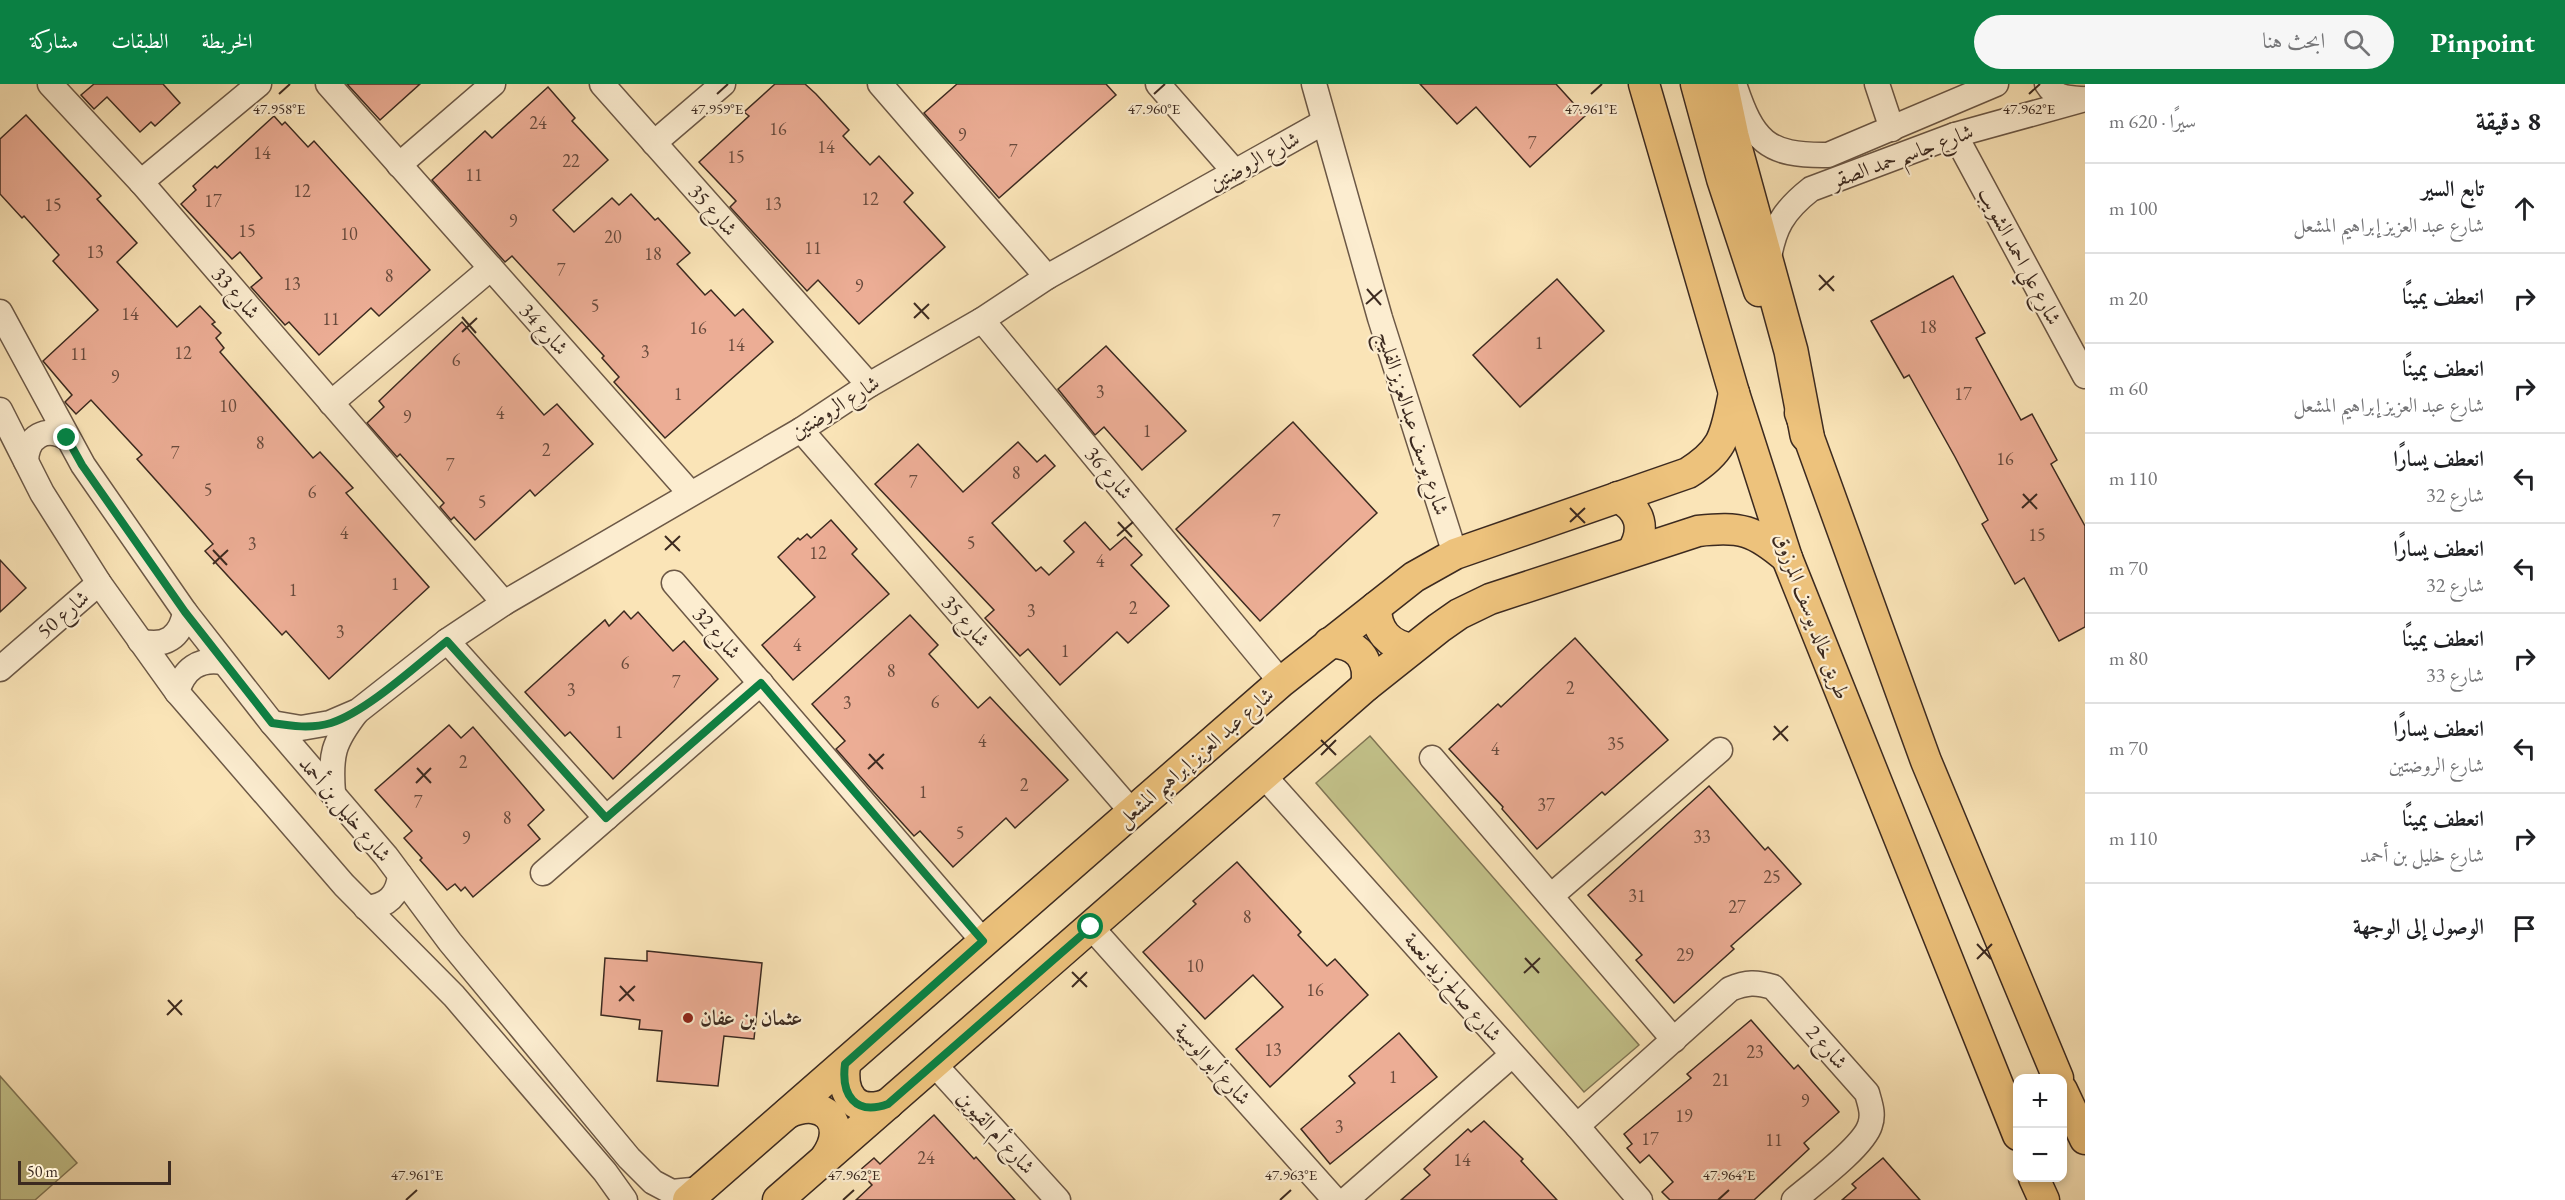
<!DOCTYPE html>
<html lang="ar">
<meta charset="utf-8">
<style>
body{margin:0;font-family:"EB Garamond",Amiri,serif;background:#f6f6f6;color:#202124;direction:rtl}
.controls{position:absolute;right:18px;bottom:18px;display:grid;overflow:hidden;border-radius:12px;box-shadow:0 3px 9px #0003}
.controls button{width:54px;height:54px;display:grid;place-items:center;padding:0;border:0;border-bottom:2px solid #e0e0e0;background:#fff;color:#202124;font:30px sans-serif}
.scale{position:absolute;left:18px;bottom:15px;width:153px;box-sizing:border-box;padding-left:6px;border:3px solid #3c2a20;border-top:0;font-size:16px;line-height:21px;white-space:nowrap;color:#3c2a20;-webkit-text-stroke:4px #fcedd0;paint-order:stroke}
.stop{position:absolute;width:18px;height:18px;margin:-14px;border:4px solid #0b8043;border-radius:50%;background:#fff}
.stop.end{background:#0b8043;border-color:#fff;box-shadow:0 2px 6px #0008}
.list{margin:0;padding:0;list-style:none}
h2{display:flex;justify-content:space-between;align-items:center;height:78px;margin:0;padding:0 24px;font-size:26px}
h2 small{font-size:20px;font-weight:400;color:#757577}
.list li{display:grid;grid-template-columns:39px 1fr auto;gap:18px;align-items:center;box-sizing:border-box;height:90px;padding:0 24px;border-top:2px solid #e0e0e0}
.list b{display:block;font-size:22px;white-space:nowrap}
.list p{margin:0;font-size:20px;white-space:nowrap;color:#757577}
.list em{font-size:20px;font-style:normal;color:#757577}
.icon{flex:none;width:33px;height:33px;fill:none;stroke:currentColor;stroke-width:2;stroke-linecap:round;stroke-linejoin:round}
.map{position:relative;flex:none;width:2085px;height:1116px;overflow:hidden;direction:ltr}
header{display:flex;align-items:center;gap:36px;box-sizing:border-box;height:84px;padding:0 30px;background:#0b8043;color:#fff}
header strong{font-size:28px}
nav{display:flex;gap:33px;margin-inline-start:auto;font-size:21px}
.search{width:420px;height:54px;background:#f6f6f6;display:flex;align-items:center;gap:15px;box-sizing:border-box;padding:0 21px;border-radius:33px;color:#757577;font-size:22px}
main{display:flex}
aside{flex:1;background:#fff}
.map>svg:first-child{display:block}
.green{fill:#c3c28a;stroke:#807655;stroke-width:1.5}
.building{fill:#ecad95;stroke:#3c2a20;stroke-width:1.5}
.lines{fill:none;stroke-linecap:round;stroke-linejoin:round}
.minor-casing{stroke:#6c5846;stroke-width:27}
.major-casing{stroke:#3c2a20;stroke-width:33}
.highway-casing{stroke:#3c2a20;stroke-width:36}
.minor{stroke:#fcedd0;stroke-width:24}
.major{stroke:#edc27c;stroke-width:30}
.highway{stroke:#edc27c;stroke-width:33}
.route{stroke:#0b8043;stroke-width:8}
.ticks{fill:none;stroke:#3c2a20;stroke-width:2}
.poi-dot{fill:#8f2418;stroke:#fcedd0;stroke-width:2}
.labels{text-anchor:middle;stroke-width:4.5;stroke-linejoin:round;paint-order:stroke}
.number-label{font-size:18px;fill:#684b3d}
.street-label{font-size:21px;fill:#3c2a20;stroke:#fcedd0}
.poi-label{font-size:21px;font-weight:bold;fill:#3c2a20;stroke:#fcedd0;text-anchor:start}
.ticks-label{font-size:15px;text-anchor:middle;fill:#3c2a20;stroke:#fcedd0;stroke-width:4.5;stroke-linejoin:round;paint-order:stroke}
</style>
<header>
<strong>Pinpoint</strong>
<div class="search"><svg class="icon" aria-label="search" viewBox="0 0 24 24"><circle cx="10" cy="10" r="6"/><path d="M15 15l6 6"/></svg>ابحث هنا</div>
<nav><a>الخريطة</a><a>الطبقات</a><a>مشاركة</a></nav>
</header>
<main>
<aside>
<h2>8 دقيقة<small>سيرًا · 620 m</small></h2>
<ul class="list">
<li><svg class="icon" aria-label="ahead" viewBox="0 0 24 24"><path d="M12 20V5M6 11l6-6 6 6"/></svg><div><b>تابع السير</b><p>شارع عبد العزيز إبراهيم المشعل</p></div><em>100 m</em></li>
<li><svg class="icon" aria-label="right" viewBox="0 0 24 24"><path d="M7 20v-9h11M14 6l5 5-5 5"/></svg><div><b>انعطف يمينًا</b></div><em>20 m</em></li>
<li><svg class="icon" aria-label="right" viewBox="0 0 24 24"><path d="M7 20v-9h11M14 6l5 5-5 5"/></svg><div><b>انعطف يمينًا</b><p>شارع عبد العزيز إبراهيم المشعل</p></div><em>60 m</em></li>
<li><svg class="icon" aria-label="left" viewBox="0 0 24 24"><path d="M17 20v-9H6M10 6l-5 5 5 5"/></svg><div><b>انعطف يسارًا</b><p>شارع 32</p></div><em>110 m</em></li>
<li><svg class="icon" aria-label="left" viewBox="0 0 24 24"><path d="M17 20v-9H6M10 6l-5 5 5 5"/></svg><div><b>انعطف يسارًا</b><p>شارع 32</p></div><em>70 m</em></li>
<li><svg class="icon" aria-label="right" viewBox="0 0 24 24"><path d="M7 20v-9h11M14 6l5 5-5 5"/></svg><div><b>انعطف يمينًا</b><p>شارع 33</p></div><em>80 m</em></li>
<li><svg class="icon" aria-label="left" viewBox="0 0 24 24"><path d="M17 20v-9H6M10 6l-5 5 5 5"/></svg><div><b>انعطف يسارًا</b><p>شارع الروضتين</p></div><em>70 m</em></li>
<li><svg class="icon" aria-label="right" viewBox="0 0 24 24"><path d="M7 20v-9h11M14 6l5 5-5 5"/></svg><div><b>انعطف يمينًا</b><p>شارع خليل بن أحمد</p></div><em>110 m</em></li>
<li><svg class="icon" aria-label="arrive" viewBox="0 0 24 24"><path d="M6 21V4h12l-3 4 3 4H6"/></svg><div><b>الوصول إلى الوجهة</b></div></li>
</ul>
</aside>
<div class="map">
<svg width="2085" height="1116" viewBox="0 0 2085 1116">
<rect width="100%" height="100%" fill="#fae4b7"/>
<filter id="stains"><feTurbulence type="fractalNoise" baseFrequency=".00333" numOctaves="4"/><feColorMatrix values="0 0 0 0 .2 0 0 0 0 .09 0 0 0 0 .02 0 0 0 .5 -.17"/></filter>
<radialGradient id="worn" r=".72"><stop offset=".6" stop-color="#630" stop-opacity="0"/><stop offset="1" stop-color="#630" stop-opacity=".3"/></radialGradient>
<g class="green">
<polygon points="1370,652 1639,961 1584,1008 1316,699"/>
<polygon points="0,992 77,1079 35,1116 0,1116"/>
</g>
<g class="building">
<polygon points="94,0 163,0 180,19 155,42 151,38 140,48 107,13 94,25 81,11"/>
<polygon points="347,0 420,0 380,36"/>
<polygon points="775,0 805,0 816,10 849,46 843,52 870,81 879,72 913,109 904,118 945,163 859,240 818,196 807,207 730,123 736,117 699,78 749,32 744,28"/>
<polygon points="957,0 1106,0 1116,11 999,114 924,29"/>
<polygon points="1420,0 1556,0 1585,32 1530,83 1476,23 1457,40"/>
<polygon points="548,3 575,34 572,37 608,76 553,126 574,148 612,114 619,121 631,110 655,136 658,134 690,169 677,180 705,211 711,206 735,232 743,225 773,258 665,354 614,298 619,293 602,274 604,272 512,172 505,178 432,96 485,47 492,54"/>
<polygon points="26,31 101,112 97,115 137,159 117,178 177,243 200,222 215,238 212,240 221,249 216,254 224,264 220,268 313,374 320,368 353,404 346,409 429,503 329,595 286,547 282,551 205,467 213,460 137,375 142,371 91,316 76,330 65,318 72,311 43,277 98,226 53,177 59,171 24,132 22,134 0,110 0,55"/>
<polygon points="274,32 282,41 285,38 308,63 314,57 430,186 379,232 371,224 319,271 289,238 285,241 251,203 262,194 240,168 232,175 181,120 196,106 193,102 215,82 217,84"/>
<polygon points="1953,192 1985,249 1976,254 2021,336 2032,330 2057,376 2051,380 2085,442 2085,543 2059,557 2024,494 2015,500 1982,440 1988,436 1955,373 1909,291 1904,294 1871,237"/>
<polygon points="1557,195 1604,247 1520,323 1473,271"/>
<polygon points="462,238 544,331 557,320 593,360 535,412 530,406 475,456 454,433 451,436 440,423 444,419 400,370 397,373 367,339 384,323 379,317"/>
<polygon points="1106,262 1186,347 1142,386 1104,343 1095,351 1058,305"/>
<polygon points="1293,338 1377,429 1260,537 1176,445"/>
<polygon points="1018,358 1037,378 1045,371 1055,382 992,439 1036,487 1041,483 1049,491 1074,468 1064,457 1085,438 1110,466 1125,453 1142,471 1131,481 1169,522 1128,559 1117,548 1060,601 1028,565 1020,572 985,534 994,526 875,400 918,360 963,408"/>
<polygon points="831,436 857,465 852,470 889,510 793,596 762,561 815,513 778,473 798,454 800,456 807,450 811,454"/>
<polygon points="0,476 26,504 0,528"/>
<polygon points="624,527 631,535 638,528 673,567 684,557 718,595 613,695 570,648 565,652 525,608 605,536 609,542"/>
<polygon points="910,531 938,561 929,570 978,624 990,613 1068,696 1015,744 1006,734 953,783 920,747 914,752 873,707 836,665 845,657 812,620"/>
<polygon points="1575,554 1668,656 1605,711 1602,708 1537,765 1502,725 1503,723 1449,665 1498,620 1501,623"/>
<polygon points="449,641 461,654 473,643 544,726 528,741 540,755 473,813 465,803 461,807 455,800 447,806 420,776 422,774 404,754 412,747 375,706"/>
<polygon points="1709,702 1765,766 1768,763 1801,800 1731,862 1734,865 1674,919 1636,876 1642,871 1588,811"/>
<polygon points="1237,778 1301,848 1298,851 1327,882 1335,875 1368,911 1270,1003 1236,965 1283,923 1253,891 1205,935 1143,868 1196,820 1193,817"/>
<polygon points="647,867 762,879 754,955 724,952 718,1002 657,997 662,947 639,945 640,936 601,931 605,874 647,877"/>
<polygon points="1751,936 1794,985 1798,981 1839,1028 1804,1059 1809,1065 1754,1116 1670,1116 1662,1108 1673,1098 1649,1071 1640,1079 1627,1064 1632,1060 1624,1050 1691,994 1687,990"/>
<polygon points="1399,949 1437,993 1330,1080 1301,1045 1355,999 1349,992"/>
<polygon points="934,1031 974,1075 976,1073 1015,1116 856,1116 872,1101 859,1087 874,1074 880,1080"/>
<polygon points="1484,1037 1523,1075 1521,1077 1557,1116 1401,1116 1430,1091 1424,1085 1468,1045 1471,1048"/>
<polygon points="1883,1074 1920,1116 1842,1116 1856,1104 1852,1100"/>
</g>
<g class="lines">
<defs>
<g id="minor">
<polyline points="50,0 141,98 504,519"/>
<polyline points="328,0 690,409"/>
<polyline points="602,0 869,301"/>
<polyline points="880,0 1047,193"/>
<polyline points="1158,0 1235,88"/>
<polyline points="1314,0 1380,234 1455,470"/>
<path d="M 1734,0 C 1753,57 1766,72 1828,71 L 1996,0"/>
<polyline points="1877,0 1892,45"/>
<path d="M 2047,0 C 2055,13 2065,14 2080,15"/>
<polyline points="1955,51 2085,292"/>
<polyline points="654,59 723,0"/>
<polyline points="399,81 493,0"/>
<polyline points="141,98 259,0"/>
<path d="M 1768,180 C 1773,144 1783,127 1811,105 L 1955,51 L 2085,15"/>
<polyline points="0,228 83,381 185,528 272,639 386,772 450,858 629,1074 653,1098 672,1108 702,1105"/>
<polyline points="982,236 1281,598"/>
<polyline points="331,319 491,184"/>
<polyline points="0,326 42,409 99,499 177,608 344,801 454,912 605,1088 625,1116"/>
<polyline points="801,346 1132,728"/>
<path d="M 26,377 C 27,352 46,342 67,354"/>
<polyline points="674,499 983,857"/>
<path d="M 140,557 C 165,564 181,553 185,528"/>
<polyline points="447,557 606,734"/>
<polyline points="0,585 99,499"/>
<path d="M 177,608 C 184,585 199,574 223,578"/>
<polyline points="272,639 301,644 330,639 358,627 447,557 504,519 801,346 869,301 982,236 1047,193 1324,38"/>
<polyline points="1432,674 1674,956"/>
<polyline points="1264,692 1577,1042 1640,1116"/>
<path d="M 333,709 C 330,671 333,659 356,629"/>
<polyline points="543,789 761,599"/>
<polyline points="1551,812 1720,666"/>
<path d="M 366,824 C 387,822 398,812 400,791"/>
<polyline points="1091,843 1335,1116"/>
<polyline points="934,980 1058,1116"/>
<path d="M 1577,1042 L 1730,905 C 1747,898 1756,898 1773,903 L 1867,1009 C 1870,1020 1874,1030 1870,1041 C 1864,1062 1813,1100 1794,1116"/>
<polyline points="1346,1116 1512,971"/>
</g>
<g id="major">
<polyline points="1644,0 1734,309 1787,474 2018,1051"/>
<polyline points="1696,0 1722,95 1759,207"/>
<polyline points="1800,329 1926,677 2058,994"/>
<path d="M 1618,413 C 1641,426 1646,445 1632,468"/>
<path d="M 1376,523 C 1376,547 1389,561 1412,565"/>
<path d="M 1329,559 C 1357,558 1371,575 1366,602"/>
<path d="M 845,980 C 841,1011 855,1032 888,1020"/>
<polyline points="2062,1006 2085,1055"/>
<path d="M 788,1029 C 824,1012 849,1040 826,1073"/>
<polyline points="2034,1094 2044,1116"/>
<path d="M 688,1116 L 1281,598 L 1414,493 L 1455,470 L 1688,389 C 1726,365 1725,350 1734,309"/>
<path d="M 778,1116 L 1366,602 L 1439,544 L 1459,530 L 1490,515 L 1698,447 C 1741,442 1754,446 1787,474"/>
</g>
<polyline id="highway" points="1721,0 1732,52 1791,267 1807,351"/>
</defs>
<use href="#minor" class="minor-casing"/>
<use href="#major" class="major-casing"/>
<use href="#highway" class="highway-casing"/>
<use href="#minor" class="minor"/>
<use href="#major" class="major"/>
<use href="#highway" class="highway"/>
</g>
<g class="lines">
<path class="route" d="M 67,354 L 82,381 L 185,528 L 272,639 C 291,642 311,645 331,639 C 366,628 417,581 447,557 L 606,734 L 761,599 L 983,857 L 845,980 C 841,1011 855,1032 888,1020 L 1091,843"/>
</g>
<path class="ticks" d="M 279,10 L 290,0M 717,10 L 728,0M 1154,10 L 1165,0M 1591,10 L 1602,0M 2029,10 L 2040,0M 1819,191 L 1834,207M 1367,205 L 1381,221M 1819,206 L 1834,192M 914,219 L 929,235M 1366,220 L 1382,206M 462,233 L 476,249M 914,234 L 929,220M 462,248 L 477,234M 2023,410 L 2037,425M 1570,424 L 1585,439M 2022,424 L 2037,410M 1118,438 L 1132,453M 1570,438 L 1585,424M 665,452 L 680,467M 1117,452 L 1133,438M 213,466 L 227,481M 665,466 L 680,452M 213,480 L 228,466M 1774,642 L 1788,657M 1321,656 L 1336,671M 1773,656 L 1788,642M 869,670 L 883,685M 1321,671 L 1336,656M 417,684 L 431,699M 868,685 L 884,670M 416,699 L 431,684M 1977,860 L 1991,875M 1525,874 L 1539,889M 1977,875 L 1992,860M 1072,888 L 1087,903M 1524,889 L 1540,874M 620,902 L 634,917M 1072,903 L 1087,888M 168,916 L 182,931M 619,917 L 635,902M 167,931 L 182,916M 406,1116 L 417,1106M 843,1116 L 854,1106M 1280,1116 L 1291,1106M 1718,1116 L 1729,1106"/>
<circle class="poi-dot" cx="688" cy="934" r="6"/>
<g class="labels">
<g class="number-label">
<text x="538" y="45">24</text>
<text x="778" y="51">16</text>
<text x="962" y="57">9</text>
<text x="1532" y="65">7</text>
<text x="826" y="69">14</text>
<text x="1013" y="73">7</text>
<text x="262" y="75">14</text>
<text x="736" y="79">15</text>
<text x="571" y="83">22</text>
<text x="474" y="97">11</text>
<text x="302" y="113">12</text>
<text x="870" y="121">12</text>
<text x="213" y="123">17</text>
<text x="773" y="126">13</text>
<text x="53" y="127">15</text>
<text x="513" y="143">9</text>
<text x="247" y="153">15</text>
<text x="349" y="156">10</text>
<text x="613" y="159">20</text>
<text x="813" y="170">11</text>
<text x="95" y="174">13</text>
<text x="653" y="176">18</text>
<text x="561" y="192">7</text>
<text x="389" y="198">8</text>
<text x="292" y="206">13</text>
<text x="859" y="208">9</text>
<text x="595" y="228">5</text>
<text x="130" y="236">14</text>
<text x="331" y="241">11</text>
<text x="1928" y="249">18</text>
<text x="698" y="250">16</text>
<text x="1539" y="265">1</text>
<text x="736" y="267">14</text>
<text x="645" y="274">3</text>
<text x="183" y="275">12</text>
<text x="79" y="276">11</text>
<text x="456" y="282">6</text>
<text x="115" y="299">9</text>
<text x="1100" y="314">3</text>
<text x="678" y="316">1</text>
<text x="1963" y="316">17</text>
<text x="228" y="328">10</text>
<text x="500" y="335">4</text>
<text x="407" y="339">9</text>
<text x="1147" y="353">1</text>
<text x="260" y="365">8</text>
<text x="546" y="372">2</text>
<text x="175" y="375">7</text>
<text x="2005" y="381">16</text>
<text x="450" y="387">7</text>
<text x="1016" y="395">8</text>
<text x="913" y="404">7</text>
<text x="208" y="412">5</text>
<text x="312" y="414">6</text>
<text x="482" y="424">5</text>
<text x="1276" y="443">7</text>
<text x="344" y="455">4</text>
<text x="2037" y="457">15</text>
<text x="971" y="465">5</text>
<text x="252" y="466">3</text>
<text x="818" y="475">12</text>
<text x="1100" y="483">4</text>
<text x="395" y="506">1</text>
<text x="293" y="512">1</text>
<text x="1133" y="530">2</text>
<text x="1031" y="533">3</text>
<text x="340" y="554">3</text>
<text x="797" y="567">4</text>
<text x="1065" y="573">1</text>
<text x="625" y="585">6</text>
<text x="891" y="593">8</text>
<text x="676" y="604">7</text>
<text x="1570" y="610">2</text>
<text x="571" y="612">3</text>
<text x="935" y="624">6</text>
<text x="847" y="625">3</text>
<text x="619" y="654">1</text>
<text x="982" y="663">4</text>
<text x="1616" y="666">35</text>
<text x="1495" y="671">4</text>
<text x="463" y="684">2</text>
<text x="1024" y="707">2</text>
<text x="923" y="714">1</text>
<text x="418" y="724">7</text>
<text x="1546" y="727">37</text>
<text x="507" y="740">8</text>
<text x="960" y="755">5</text>
<text x="1702" y="759">33</text>
<text x="466" y="760">9</text>
<text x="1772" y="799">25</text>
<text x="1637" y="818">31</text>
<text x="1737" y="829">27</text>
<text x="1247" y="839">8</text>
<text x="1685" y="877">29</text>
<text x="1195" y="888">10</text>
<text x="1315" y="912">16</text>
<text x="1273" y="972">13</text>
<text x="1755" y="974">23</text>
<text x="1393" y="999">1</text>
<text x="1721" y="1002">21</text>
<text x="1805" y="1023">9</text>
<text x="1684" y="1038">19</text>
<text x="1339" y="1049">3</text>
<text x="1650" y="1061">17</text>
<text x="1774" y="1062">11</text>
<text x="926" y="1080">24</text>
<text x="1462" y="1082">14</text>
</g>
<g class="street-label">
<text transform="translate(1902 72) rotate(-20)" y="7">شارع جاسم حمد الصقر</text>
<text transform="translate(1254 77) rotate(-29)" y="7">شارع الروضتين</text>
<text transform="translate(713 126) rotate(48)" y="7">شارع 35</text>
<text transform="translate(2020 172) rotate(62)" y="7">شارع علي احمد الشويب</text>
<text transform="translate(236 209) rotate(49)" y="7">شارع 33</text>
<text transform="translate(544 245) rotate(48)" y="7">شارع 34</text>
<text transform="translate(835 323) rotate(-32)" y="7">شارع الروضتين</text>
<text transform="translate(1413 339) rotate(72)" y="7">شارع يوسف عبدالعزيز الفليج</text>
<text transform="translate(1109 389) rotate(50)" y="7">شارع 36</text>
<text transform="translate(63 530) rotate(-41)" y="7">شارع 50</text>
<text transform="translate(1812 532) rotate(69)" y="7">طريق خالد يوسف المرزوق</text>
<text transform="translate(966 537) rotate(49)" y="7">شارع 35</text>
<text transform="translate(717 549) rotate(49)" y="7">شارع 32</text>
<text transform="translate(1195 673) rotate(-41)" y="7">شارع عبد العزيز إبراهيم المشعل</text>
<text transform="translate(345 725) rotate(50)" y="7">شارع خليل بن أحمد</text>
<text transform="translate(1453 903) rotate(49)" y="7">شارع صالح زيد نعمة</text>
<text transform="translate(1827 963) rotate(49)" y="7">شارع 2</text>
<text transform="translate(1213 980) rotate(48)" y="7">شارع أبو الوسية</text>
<text transform="translate(996 1048) rotate(48)" y="7">شارع أم القيوين</text>
</g>
<g class="poi-label">
<text x="700" y="941">عثمان بن عفان</text>
</g>
</g>
<g class="ticks-label">
<text x="279" y="30">47.958°E</text>
<text x="717" y="30">47.959°E</text>
<text x="1154" y="30">47.960°E</text>
<text x="1591" y="30">47.961°E</text>
<text x="2029" y="30">47.962°E</text>
<text x="417" y="1096">47.961°E</text>
<text x="854" y="1096">47.962°E</text>
<text x="1291" y="1096">47.963°E</text>
<text x="1729" y="1096">47.964°E</text>
</g>
<rect width="100%" height="100%" filter="url(#stains)"/>
<rect width="100%" height="100%" fill="url(#worn)"/>
</svg>
<div class="controls">
<button>+</button>
<button>−</button>
</div>
<div class="scale">50 m</div>
<div class="stop" style="left:1091px;top:843px"></div>
<div class="stop end" style="left:67px;top:354px"></div>
</div>
</main>
